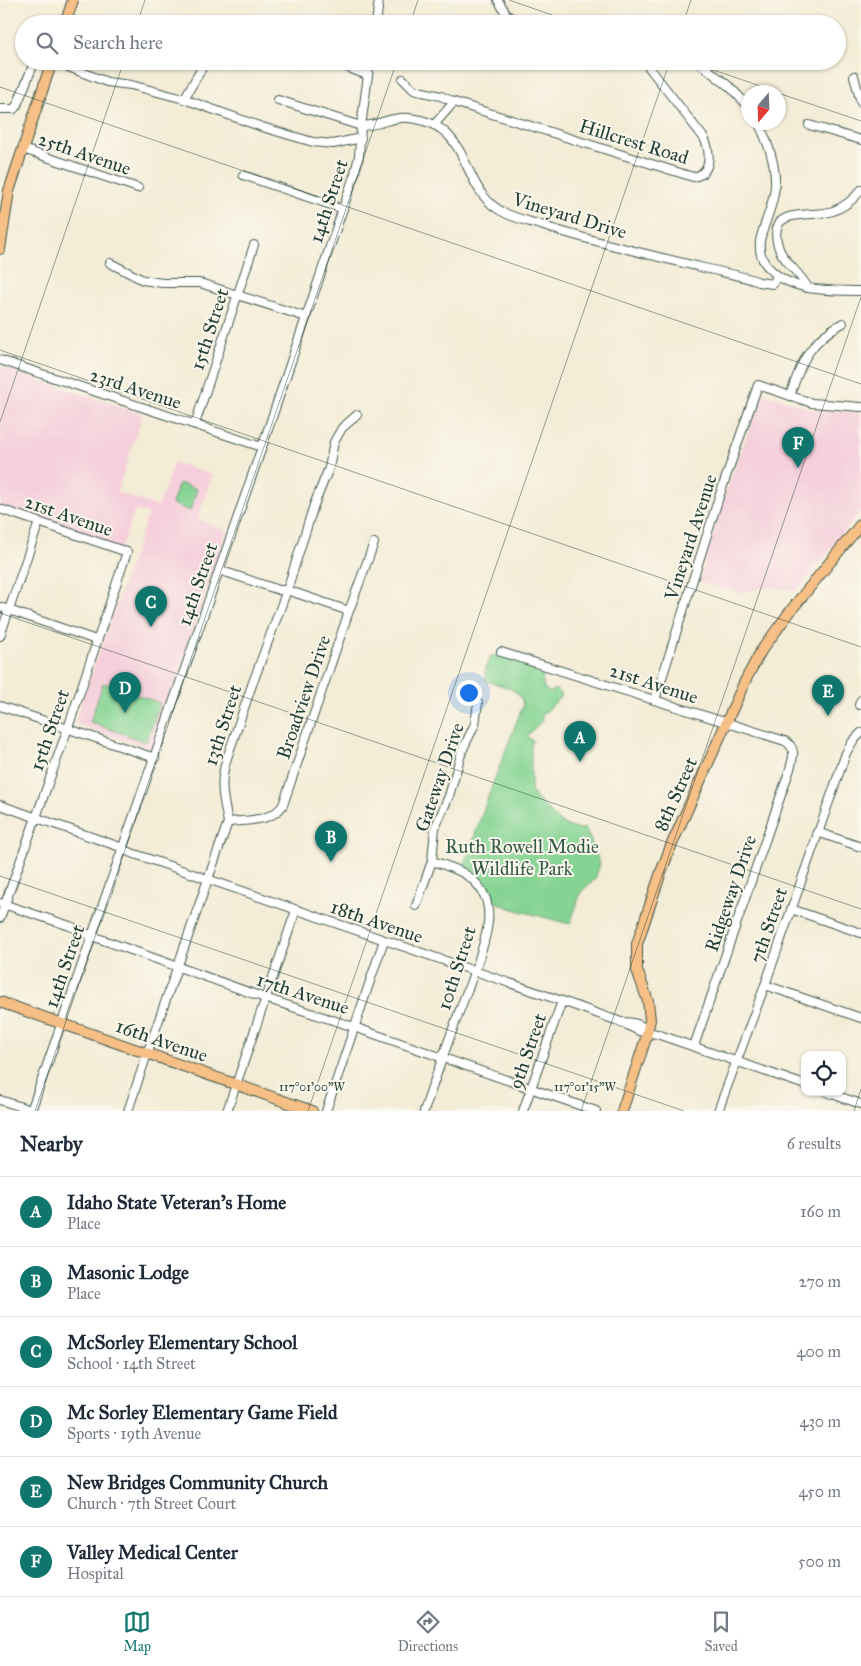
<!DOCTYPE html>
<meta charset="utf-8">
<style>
body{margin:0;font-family:"IM FELL Great Primer",serif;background:#f6f6f7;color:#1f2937}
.controls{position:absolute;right:15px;bottom:15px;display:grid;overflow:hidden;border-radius:10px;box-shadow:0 1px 4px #0004}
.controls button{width:45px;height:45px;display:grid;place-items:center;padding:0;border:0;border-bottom:1px solid #e0e1e3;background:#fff;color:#1f2937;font:25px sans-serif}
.compass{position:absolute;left:741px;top:85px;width:45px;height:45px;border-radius:50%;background:#fff;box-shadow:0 1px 4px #0004;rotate:199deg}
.you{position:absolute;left:468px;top:692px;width:18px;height:18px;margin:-12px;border:4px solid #fff;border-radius:50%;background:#1a73e8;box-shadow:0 0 0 8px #1a73e833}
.badge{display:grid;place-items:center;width:32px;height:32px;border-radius:50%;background:#0f766e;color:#fff;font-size:16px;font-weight:700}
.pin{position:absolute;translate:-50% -41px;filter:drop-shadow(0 1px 2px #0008)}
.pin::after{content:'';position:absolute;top:26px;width:18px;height:15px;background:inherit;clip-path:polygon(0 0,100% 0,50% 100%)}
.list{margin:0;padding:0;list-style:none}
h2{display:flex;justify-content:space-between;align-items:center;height:65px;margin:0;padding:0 20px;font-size:21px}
h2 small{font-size:16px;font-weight:400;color:#747a83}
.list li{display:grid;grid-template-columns:32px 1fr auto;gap:15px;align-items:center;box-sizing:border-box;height:70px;padding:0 20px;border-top:1px solid #e0e1e3}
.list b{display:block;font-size:19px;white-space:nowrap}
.list p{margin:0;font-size:16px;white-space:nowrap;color:#747a83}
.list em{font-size:16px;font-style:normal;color:#747a83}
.icon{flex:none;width:28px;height:28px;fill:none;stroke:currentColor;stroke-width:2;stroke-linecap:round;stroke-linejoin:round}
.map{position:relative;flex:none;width:861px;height:1111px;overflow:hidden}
.search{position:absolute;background:#fff;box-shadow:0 1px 4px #0004;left:15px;right:15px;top:15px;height:55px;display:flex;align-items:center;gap:12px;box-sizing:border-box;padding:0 18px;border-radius:28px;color:#747a83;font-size:19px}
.sheet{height:485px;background:#fff}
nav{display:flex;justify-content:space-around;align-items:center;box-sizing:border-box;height:70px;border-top:1px solid #e0e1e3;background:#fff;font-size:14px;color:#747a83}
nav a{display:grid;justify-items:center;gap:2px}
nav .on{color:#0f766e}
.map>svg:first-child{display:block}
.built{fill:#f5cfdb}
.green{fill:#85d493;stroke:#528864}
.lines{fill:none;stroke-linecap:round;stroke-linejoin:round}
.minor-casing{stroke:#3f574c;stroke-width:10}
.major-casing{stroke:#3f574c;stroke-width:12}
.minor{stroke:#fff;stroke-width:8}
.major{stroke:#f5bf86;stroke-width:10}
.ticks{fill:none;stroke:#1f3d34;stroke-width:1;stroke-opacity:0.45}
.labels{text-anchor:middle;stroke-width:4;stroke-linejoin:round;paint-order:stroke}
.street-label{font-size:19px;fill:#1f3d34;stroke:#fbf7ec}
.park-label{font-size:19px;fill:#335b47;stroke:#fbf7ec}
.ticks-label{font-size:12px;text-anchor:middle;fill:#1f3d34;stroke:#fbf7ec;stroke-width:4;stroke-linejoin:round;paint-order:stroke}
</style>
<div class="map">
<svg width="861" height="1111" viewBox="0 0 861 1111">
<rect width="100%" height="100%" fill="#fbf7ec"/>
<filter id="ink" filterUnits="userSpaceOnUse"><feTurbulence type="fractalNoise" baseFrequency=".02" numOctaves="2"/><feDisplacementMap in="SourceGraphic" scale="10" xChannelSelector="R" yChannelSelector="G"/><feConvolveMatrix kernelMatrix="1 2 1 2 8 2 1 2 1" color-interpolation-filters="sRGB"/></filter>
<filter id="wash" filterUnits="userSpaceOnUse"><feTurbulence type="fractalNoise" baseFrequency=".0096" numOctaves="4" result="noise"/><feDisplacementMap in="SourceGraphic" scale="20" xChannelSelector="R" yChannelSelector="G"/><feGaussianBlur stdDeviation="1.12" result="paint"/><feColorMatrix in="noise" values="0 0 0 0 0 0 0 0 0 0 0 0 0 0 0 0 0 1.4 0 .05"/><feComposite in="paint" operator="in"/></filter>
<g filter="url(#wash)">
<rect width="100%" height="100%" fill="#f3ecd6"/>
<g class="built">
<polygon points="0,367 143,414 117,492 158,507 174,462 212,475 198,519 227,531 152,750 74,723 148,514 135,510 120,550 0,509"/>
<polygon points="764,395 777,397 810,409 861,412 861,510 826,556 796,591 771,587 739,593 699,582 720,509 761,397"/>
</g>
<g class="green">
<polygon points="179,483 197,489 190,511 172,504"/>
<path d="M 500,655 L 550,671 L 542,677 L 544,688 L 550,693 L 555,689 L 562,695 L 547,711 L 543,713 L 541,722 L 528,735 L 528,737 L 533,741 L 531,745 L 531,790 L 533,795 L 561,823 L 572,828 L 586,829 L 600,864 L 595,879 L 581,892 L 570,924 L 513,909 L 491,900 L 463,869 L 488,797 L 523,705 C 521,689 503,686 489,682 C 481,673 487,665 491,656 Z"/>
<polygon points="103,683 160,703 146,742 90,722"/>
</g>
</g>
<g filter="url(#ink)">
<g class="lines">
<defs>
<g id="minor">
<polyline points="498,0 506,14 518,24"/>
<polyline points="376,24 379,0"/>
<polyline points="53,61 107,82 131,85 184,99 262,127 313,142 333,144 361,138"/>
<polyline points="324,61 344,66 367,75"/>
<polyline points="697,61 730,87 748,106"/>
<polyline points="854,76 861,103"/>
<polyline points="403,79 414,90 441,96 454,102"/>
<polyline points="184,99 206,61"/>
<path d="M 278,100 L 361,126 C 378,126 392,116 409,118 C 477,125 456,192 507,214 C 520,220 536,223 550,228 C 599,243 650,255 700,267 C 719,272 742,275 759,282 L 773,284 L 777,276"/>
<polyline points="0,109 14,109 17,105 34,63 38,61"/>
<path d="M 758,122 C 768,142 776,163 775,185 C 774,206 764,222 760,241 C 759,252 762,262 770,269 C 793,293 830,290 861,291"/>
<path d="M 434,125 L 454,102 L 693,177 C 712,174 711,152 704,138 L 644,61"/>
<polyline points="809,125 861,140"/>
<polyline points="23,149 138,188"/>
<polyline points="243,175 343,209"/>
<polyline points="110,263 143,280 162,283 200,283 306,317"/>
<path d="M 808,288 C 801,274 787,265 780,251 C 777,244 775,236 777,228 C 781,209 819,217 833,211 C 844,207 854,199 861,190"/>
<polyline points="0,360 262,447"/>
<path d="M 790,396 C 801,362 810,340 843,323"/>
<polyline points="195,424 254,245"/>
<polyline points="0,509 127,552 68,728 0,918"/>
<polyline points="219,570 279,590 287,590 349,611"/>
<polyline points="0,607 96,640"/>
<polyline points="0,636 39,522"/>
<path d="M 501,652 L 785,741 C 797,748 793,758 790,769 L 694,1046"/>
<polyline points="655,700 719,497 758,385 812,403 861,407"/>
<polyline points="859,705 861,700"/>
<polyline points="0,706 155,758"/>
<polyline points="0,805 123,848"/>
<path d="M 228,822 C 246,820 272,822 283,805 L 349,611 L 374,543"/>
<polyline points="817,832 861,847"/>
<polyline points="123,850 562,1001 621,1022 639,1031 657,1034 805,1085"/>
<polyline points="0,903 70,926 92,936 265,998 354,1027 596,1111"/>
<polyline points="416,906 432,861 435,828 449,796 462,751 475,724 478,703"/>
<polyline points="791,909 861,933"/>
<polyline points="765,985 861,1018"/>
<path d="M 621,1022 C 633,1022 639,1023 648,1031"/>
<polyline points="826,1092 861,1104"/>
<polyline points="0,1100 31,1110"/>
<polyline points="31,1111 262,447 355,173 359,156 361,126 370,61"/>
<path d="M 128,1111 L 147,1054 L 228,822 C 223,798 219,782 227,758 L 252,685 L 287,590 L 314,505 L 329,468 L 334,442 L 342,428 L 357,415"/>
<polyline points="227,1111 296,910"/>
<polyline points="326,1111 384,940"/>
<path d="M 424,1111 C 437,1073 450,1036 464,999 C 473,975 485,947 488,922 C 489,914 488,906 486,899 C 476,874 454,868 432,861"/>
<polyline points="523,1111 562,1001"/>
<polyline points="718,1111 765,985 846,753 853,741 861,733"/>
</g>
<g id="major">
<polyline points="65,24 73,0"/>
<polyline points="0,249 9,191 52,61"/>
<polyline points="0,1002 312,1111"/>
<polyline points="622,1111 646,1038 650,1020 648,1001 637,970 637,944 661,872 671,846 745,681 761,651 792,609 861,524"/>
</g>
</defs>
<use href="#minor" class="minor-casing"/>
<use href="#major" class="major-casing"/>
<use href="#minor" class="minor"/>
<use href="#major" class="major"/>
</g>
</g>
<path class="ticks" d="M 509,0 L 578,24M 137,24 L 145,0M 410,24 L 418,0M 683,24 L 691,0M 687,61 L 778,92M 0,87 L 861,384M 778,93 L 861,121M 0,350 L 861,647M 0,422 L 124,61M 0,613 L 861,909M 0,876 L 684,1111M 35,1111 L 397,61M 308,1111 L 670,61M 581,1111 L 861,297M 854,1111 L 861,1089"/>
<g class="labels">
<g class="street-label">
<text transform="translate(634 141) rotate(17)" y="7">Hillcrest Road</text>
<text transform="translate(85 153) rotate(19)" y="7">25th Avenue</text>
<text transform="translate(328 201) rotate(-72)" y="7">14th Street</text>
<text transform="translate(570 215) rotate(17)" y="7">Vineyard Drive</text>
<text transform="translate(209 329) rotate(-72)" y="7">15th Street</text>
<text transform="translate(136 388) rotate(18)" y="7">23rd Avenue</text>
<text transform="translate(69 515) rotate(19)" y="7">21st Avenue</text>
<text transform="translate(690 537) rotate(-72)" y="7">Vineyard Avenue</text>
<text transform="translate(197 584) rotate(-71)" y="7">14th Street</text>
<text transform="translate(654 683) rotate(18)" y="7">21st Avenue</text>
<text transform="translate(303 697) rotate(-71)" y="7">Broadview Drive</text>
<text transform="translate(222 725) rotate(-72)" y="7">13th Street</text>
<text transform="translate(49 730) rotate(-71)" y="7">15th Street</text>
<text transform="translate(439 777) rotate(-71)" y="7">Gateway Drive</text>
<text transform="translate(675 794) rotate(-66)" y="7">8th Street</text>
<text transform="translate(730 893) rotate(-71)" y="7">Ridgeway Drive</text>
<text transform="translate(377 921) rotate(19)" y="7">18th Avenue</text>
<text transform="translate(768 925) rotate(-71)" y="7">7th Street</text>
<text transform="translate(64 966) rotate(-71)" y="7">14th Street</text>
<text transform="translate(456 968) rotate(-72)" y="7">10th Street</text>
<text transform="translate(303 993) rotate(18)" y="7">17th Avenue</text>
<text transform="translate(162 1040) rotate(19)" y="7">16th Avenue</text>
<text transform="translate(527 1051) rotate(-71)" y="7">9th Street</text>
</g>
<g class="park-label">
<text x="522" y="853">Ruth Rowell Modie<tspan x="522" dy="22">Wildlife Park</tspan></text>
</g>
</g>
<g class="ticks-label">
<text x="312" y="1091">117°01'00"W</text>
<text x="585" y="1091">117°01'15"W</text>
</g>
</svg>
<div class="controls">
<button><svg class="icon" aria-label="locate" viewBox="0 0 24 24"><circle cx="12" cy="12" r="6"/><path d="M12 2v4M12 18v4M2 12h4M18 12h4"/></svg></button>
</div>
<svg class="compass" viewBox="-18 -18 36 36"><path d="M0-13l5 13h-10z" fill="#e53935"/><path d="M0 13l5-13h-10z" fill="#747a83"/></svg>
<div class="you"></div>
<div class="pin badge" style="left:580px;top:762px">A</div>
<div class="pin badge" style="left:331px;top:862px">B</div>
<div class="pin badge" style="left:151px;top:627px">C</div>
<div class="pin badge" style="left:125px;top:713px">D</div>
<div class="pin badge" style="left:828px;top:716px">E</div>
<div class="pin badge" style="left:798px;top:468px">F</div>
<div class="search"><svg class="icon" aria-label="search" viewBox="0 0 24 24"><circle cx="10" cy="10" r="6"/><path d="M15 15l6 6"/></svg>Search here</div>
</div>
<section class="sheet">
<h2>Nearby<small>6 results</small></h2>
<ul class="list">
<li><span class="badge">A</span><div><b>Idaho State Veteran's Home</b><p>Place</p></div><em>160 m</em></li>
<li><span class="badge">B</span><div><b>Masonic Lodge</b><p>Place</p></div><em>270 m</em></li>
<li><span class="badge">C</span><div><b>McSorley Elementary School</b><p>School · 14th Street</p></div><em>400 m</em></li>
<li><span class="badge">D</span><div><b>Mc Sorley Elementary Game Field</b><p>Sports · 19th Avenue</p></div><em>430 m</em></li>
<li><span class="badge">E</span><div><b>New Bridges Community Church</b><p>Church · 7th Street Court</p></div><em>450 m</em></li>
<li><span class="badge">F</span><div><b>Valley Medical Center</b><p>Hospital</p></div><em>500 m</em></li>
</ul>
</section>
<nav>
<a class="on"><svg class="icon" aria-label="map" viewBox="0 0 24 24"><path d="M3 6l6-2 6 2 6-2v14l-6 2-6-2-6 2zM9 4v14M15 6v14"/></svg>Map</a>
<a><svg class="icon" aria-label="directions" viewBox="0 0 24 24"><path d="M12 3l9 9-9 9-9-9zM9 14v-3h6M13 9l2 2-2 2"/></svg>Directions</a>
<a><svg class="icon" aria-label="saved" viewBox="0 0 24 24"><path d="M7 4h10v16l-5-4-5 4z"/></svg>Saved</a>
</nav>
